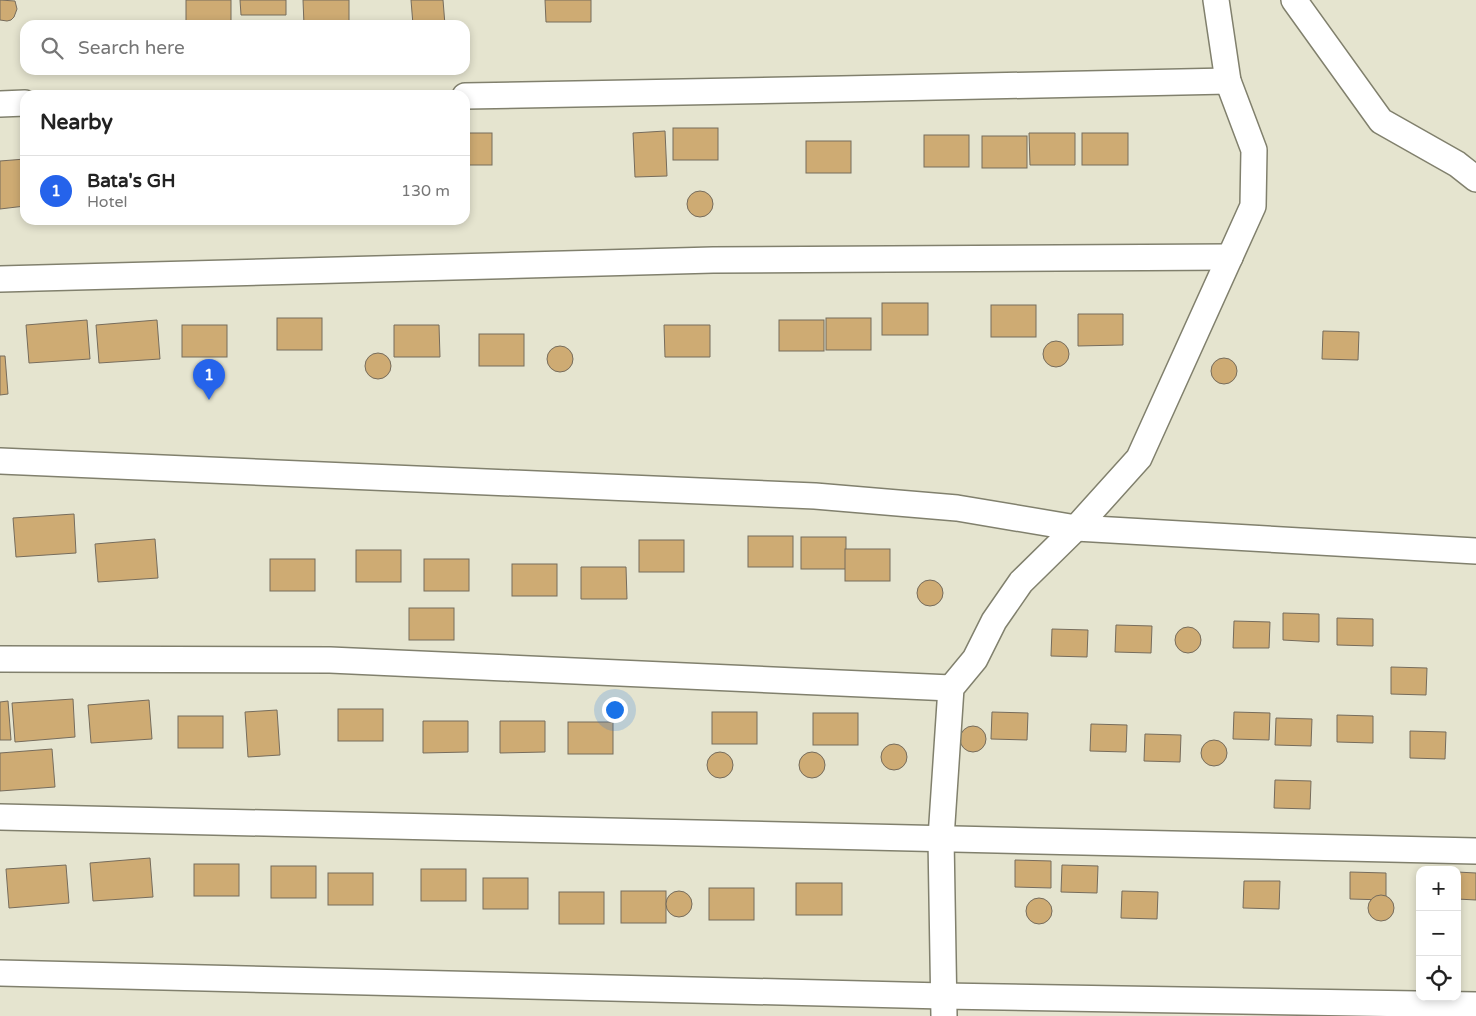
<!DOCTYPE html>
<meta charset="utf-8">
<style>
body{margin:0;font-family:"Varela Round",sans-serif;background:#f6f6f6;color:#222}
.controls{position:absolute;right:15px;bottom:15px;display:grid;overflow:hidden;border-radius:10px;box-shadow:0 2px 8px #0003}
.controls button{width:45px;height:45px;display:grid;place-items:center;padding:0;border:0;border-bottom:1px solid #e0e0e0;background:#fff;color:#222;font:25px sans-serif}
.you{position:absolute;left:614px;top:709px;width:18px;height:18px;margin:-12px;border:4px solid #fff;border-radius:50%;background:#1a73e8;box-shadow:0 0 0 8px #1a73e833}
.badge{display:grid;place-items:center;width:32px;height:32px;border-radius:50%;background:#2563eb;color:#fff;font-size:16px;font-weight:700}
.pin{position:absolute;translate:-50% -41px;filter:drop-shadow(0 1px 2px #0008)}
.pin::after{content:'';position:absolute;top:26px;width:18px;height:15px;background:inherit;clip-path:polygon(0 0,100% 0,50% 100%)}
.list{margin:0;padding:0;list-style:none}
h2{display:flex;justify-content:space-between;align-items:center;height:65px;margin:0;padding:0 20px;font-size:21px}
h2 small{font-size:16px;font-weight:400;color:#767676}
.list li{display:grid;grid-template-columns:32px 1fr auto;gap:15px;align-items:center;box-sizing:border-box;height:70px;padding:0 20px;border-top:1px solid #e0e0e0}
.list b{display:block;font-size:19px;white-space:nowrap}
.list p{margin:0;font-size:16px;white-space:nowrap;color:#767676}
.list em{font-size:16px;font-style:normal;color:#767676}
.icon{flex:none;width:28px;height:28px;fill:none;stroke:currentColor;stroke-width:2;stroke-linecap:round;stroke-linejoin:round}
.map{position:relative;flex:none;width:1476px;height:1016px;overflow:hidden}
.search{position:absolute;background:#fff;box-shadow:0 2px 8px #0003;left:20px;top:20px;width:450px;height:55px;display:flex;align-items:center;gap:12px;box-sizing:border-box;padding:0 18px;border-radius:15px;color:#767676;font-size:19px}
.panel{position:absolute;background:#fff;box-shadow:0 2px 8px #0003;left:20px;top:90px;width:450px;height:135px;border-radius:15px}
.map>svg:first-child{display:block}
.building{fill:#ceab73;stroke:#766c5c}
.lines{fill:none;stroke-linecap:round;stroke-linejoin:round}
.minor-casing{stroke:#81806d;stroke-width:28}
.minor{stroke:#fff;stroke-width:25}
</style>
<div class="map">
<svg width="1476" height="1016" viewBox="0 0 1476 1016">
<rect width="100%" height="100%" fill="#e5e4cf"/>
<g class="building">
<polygon points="0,0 15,1 17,9 14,17 11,20 7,21 0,20"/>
<rect x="186" y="0" width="45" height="24"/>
<polygon points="240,0 286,0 286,15 241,15"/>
<polygon points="303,0 349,0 349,25 304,25"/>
<polygon points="411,0 443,0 445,25 413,25"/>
<polygon points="545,0 591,0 591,22 546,22"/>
<rect x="673" y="128" width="45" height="32"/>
<polygon points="665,131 667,176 635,177 633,133"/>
<rect x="465" y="133" width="27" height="32"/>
<polygon points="1029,133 1075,133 1075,165 1030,165"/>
<rect x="1082" y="133" width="46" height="32"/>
<rect x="924" y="135" width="45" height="32"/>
<rect x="982" y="136" width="45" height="32"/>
<rect x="806" y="141" width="45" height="32"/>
<polygon points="25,159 25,206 0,209 0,161"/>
<circle cx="700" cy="204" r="13"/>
<rect x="882" y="303" width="46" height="32"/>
<rect x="991" y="305" width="45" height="32"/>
<polygon points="1078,314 1123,314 1123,345 1078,346"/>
<rect x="277" y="318" width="45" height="32"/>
<rect x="826" y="318" width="45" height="32"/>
<polygon points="87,320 90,359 29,363 26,325"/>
<polygon points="157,320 160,359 99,363 96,325"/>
<rect x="779" y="320" width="45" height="31"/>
<rect x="182" y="325" width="45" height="32"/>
<polygon points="394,325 439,325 440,357 394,357"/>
<polygon points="664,325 710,325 710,357 665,357"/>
<polygon points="1323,331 1359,332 1358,360 1322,359"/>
<rect x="479" y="334" width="45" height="32"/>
<circle cx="1056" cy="354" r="13"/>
<circle cx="560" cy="359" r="13"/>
<circle cx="378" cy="366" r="13"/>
<polygon points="0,356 5,356 8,394 0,395"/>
<circle cx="1224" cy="371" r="13"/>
<polygon points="74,514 76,553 16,557 13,518"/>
<rect x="748" y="536" width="45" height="31"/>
<rect x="801" y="537" width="45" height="32"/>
<polygon points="155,539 158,578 98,582 95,544"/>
<rect x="639" y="540" width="45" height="32"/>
<rect x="845" y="549" width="45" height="32"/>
<rect x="356" y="550" width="45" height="32"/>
<rect x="270" y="559" width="45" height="32"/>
<rect x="424" y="559" width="45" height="32"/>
<rect x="512" y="564" width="45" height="32"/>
<polygon points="581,567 626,567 627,599 581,599"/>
<circle cx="930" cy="593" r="13"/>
<rect x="409" y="608" width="45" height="32"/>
<polygon points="1283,613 1319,614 1319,642 1283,640"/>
<polygon points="1337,618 1373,619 1373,646 1337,645"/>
<polygon points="1234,621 1270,622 1269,648 1233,648"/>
<polygon points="1116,625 1152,626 1151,653 1115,652"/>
<circle cx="1188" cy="640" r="13"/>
<polygon points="1052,629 1088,630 1087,657 1051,656"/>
<polygon points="1391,667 1427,668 1426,695 1391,694"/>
<polygon points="73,699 75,737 15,742 12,703"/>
<polygon points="149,700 152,739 91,743 88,705"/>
<polygon points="8,701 11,740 0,740 0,702"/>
<rect x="338" y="709" width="45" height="32"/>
<polygon points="277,710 280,755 248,757 245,712"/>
<rect x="712" y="712" width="45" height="32"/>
<polygon points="992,712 1028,713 1027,740 991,739"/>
<polygon points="1234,712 1270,713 1269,740 1233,739"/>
<rect x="813" y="713" width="45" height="32"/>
<polygon points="1337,715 1373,716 1373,743 1337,742"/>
<rect x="178" y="716" width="45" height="32"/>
<polygon points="1276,718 1312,719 1311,746 1275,745"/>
<polygon points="423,721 468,721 468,752 423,753"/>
<polygon points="500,721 545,721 545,752 500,753"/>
<rect x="568" y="722" width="45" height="32"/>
<polygon points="1091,724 1127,725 1126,752 1090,751"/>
<circle cx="973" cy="739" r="13"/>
<polygon points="1410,731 1446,732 1445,759 1410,758"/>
<polygon points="1145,734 1181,735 1180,762 1144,761"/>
<circle cx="1214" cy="753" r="13"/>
<circle cx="894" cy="757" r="13"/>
<polygon points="52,749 55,787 0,791 0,753"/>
<circle cx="812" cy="765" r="13"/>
<circle cx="720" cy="765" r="13"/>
<polygon points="1275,780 1311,781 1310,809 1274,808"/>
<polygon points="150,858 153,897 93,901 90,863"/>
<polygon points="1015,860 1051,861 1051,888 1015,887"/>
<rect x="194" y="864" width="45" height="32"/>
<polygon points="66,865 69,903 9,908 6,869"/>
<polygon points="1062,865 1098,866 1097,893 1061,892"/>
<rect x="271" y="866" width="45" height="32"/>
<rect x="421" y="869" width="45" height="32"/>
<polygon points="1350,872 1386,873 1386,900 1350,899"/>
<polygon points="1457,872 1476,873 1476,900 1457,899"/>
<rect x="328" y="873" width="45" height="32"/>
<rect x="483" y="878" width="45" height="31"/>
<polygon points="1244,881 1280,881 1279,909 1243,908"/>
<rect x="796" y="883" width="46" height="32"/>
<rect x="709" y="888" width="45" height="32"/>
<rect x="621" y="891" width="45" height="32"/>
<polygon points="1122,891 1158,892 1157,919 1121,918"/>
<circle cx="679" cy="904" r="13"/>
<rect x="559" y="892" width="45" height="32"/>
<circle cx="1381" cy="908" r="13"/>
<circle cx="1039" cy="911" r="13"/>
</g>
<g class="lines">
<defs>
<g id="minor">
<polyline points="1294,0 1381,121 1457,164 1476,179"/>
<polyline points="465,96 842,89 1228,81"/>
<polyline points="0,104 25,103"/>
<polyline points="0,279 713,260 1230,257"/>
<polyline points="0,461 815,496 957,508 1076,528 1476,551"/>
<polyline points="0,659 330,660 951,688"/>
<polyline points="0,817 1476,851"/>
<polyline points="0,973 943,996 1476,1005"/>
<polyline points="944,1016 941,838 951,688 975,659 994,621 1021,582 1076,528 1139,458 1253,206 1254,150 1228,81 1216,0"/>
</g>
</defs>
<use href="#minor" class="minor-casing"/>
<use href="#minor" class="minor"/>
</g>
</svg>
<div class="controls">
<button>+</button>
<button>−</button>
<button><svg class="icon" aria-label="locate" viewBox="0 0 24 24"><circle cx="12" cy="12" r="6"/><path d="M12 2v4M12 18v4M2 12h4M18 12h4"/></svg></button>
</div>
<div class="you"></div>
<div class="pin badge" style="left:209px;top:400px">1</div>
<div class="search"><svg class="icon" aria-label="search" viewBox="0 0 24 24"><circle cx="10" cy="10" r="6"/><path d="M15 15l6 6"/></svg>Search here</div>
<section class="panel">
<h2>Nearby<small></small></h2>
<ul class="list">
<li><span class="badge">1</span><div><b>Bata's GH</b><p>Hotel</p></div><em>130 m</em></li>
</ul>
</section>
</div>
